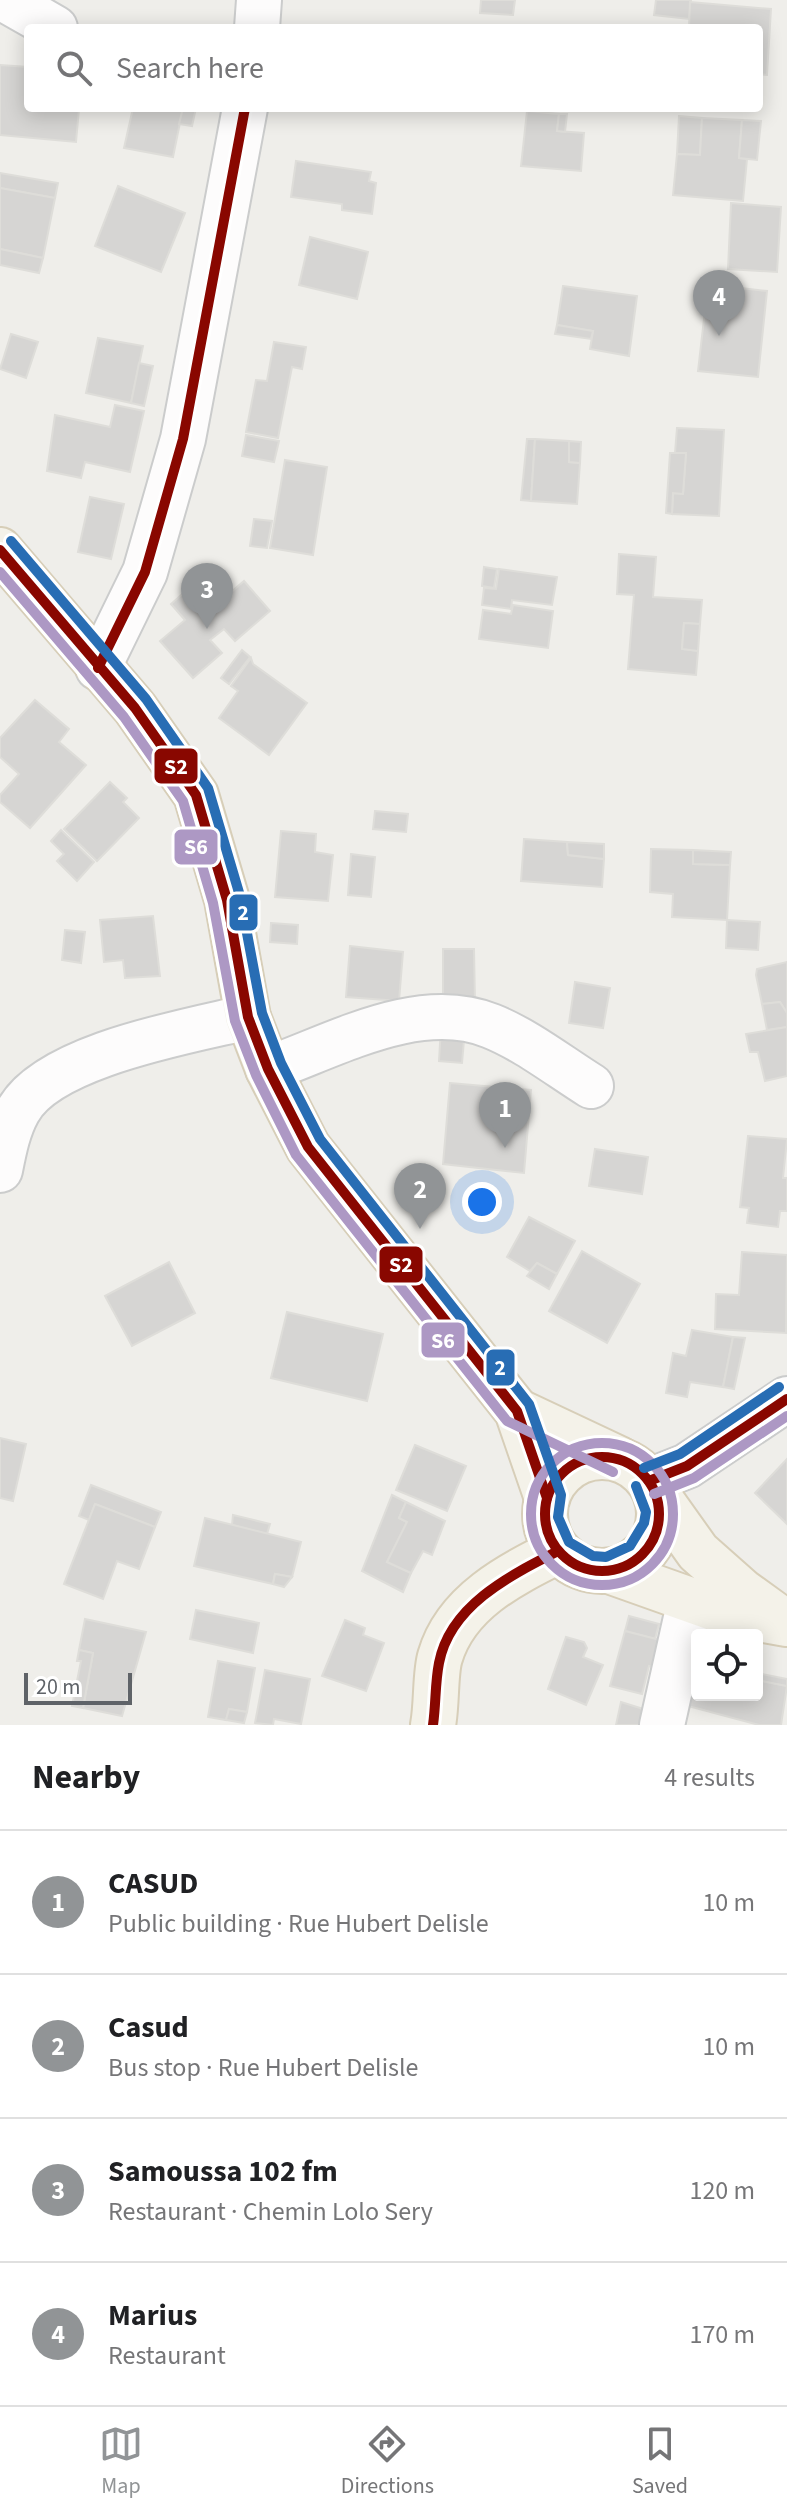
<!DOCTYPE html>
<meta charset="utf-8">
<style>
body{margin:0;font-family:"Source Sans 3",sans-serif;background:#f6f6f6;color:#202124}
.controls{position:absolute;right:24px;bottom:24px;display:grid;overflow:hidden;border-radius:8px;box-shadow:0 4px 20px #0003}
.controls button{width:72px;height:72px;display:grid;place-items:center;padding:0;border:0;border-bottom:2px solid #e0e0e0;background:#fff;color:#202124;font:40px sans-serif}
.scale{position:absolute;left:24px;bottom:20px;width:108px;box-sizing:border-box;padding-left:8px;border:4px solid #5f6368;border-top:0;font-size:22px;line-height:28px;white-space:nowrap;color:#5f6368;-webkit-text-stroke:6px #fff;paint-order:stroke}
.you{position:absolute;left:482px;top:1202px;width:28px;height:28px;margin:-20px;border:6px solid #fff;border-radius:50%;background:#1a73e8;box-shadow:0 0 0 12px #1a73e833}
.badge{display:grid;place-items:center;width:52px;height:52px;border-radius:50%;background:#919496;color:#fff;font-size:26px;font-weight:700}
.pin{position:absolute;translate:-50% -66px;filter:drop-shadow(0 2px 4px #0008)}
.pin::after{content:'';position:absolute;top:42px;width:28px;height:24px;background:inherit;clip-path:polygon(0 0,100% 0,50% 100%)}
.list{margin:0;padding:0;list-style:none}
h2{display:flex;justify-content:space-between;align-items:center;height:104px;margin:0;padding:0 32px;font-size:34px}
h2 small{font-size:26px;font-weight:400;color:#757577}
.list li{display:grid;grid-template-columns:52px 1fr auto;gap:24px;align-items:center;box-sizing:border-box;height:144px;padding:0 32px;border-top:2px solid #e0e0e0}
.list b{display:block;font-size:30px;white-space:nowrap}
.list p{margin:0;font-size:26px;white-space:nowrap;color:#757577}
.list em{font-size:26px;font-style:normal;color:#757577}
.icon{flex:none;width:44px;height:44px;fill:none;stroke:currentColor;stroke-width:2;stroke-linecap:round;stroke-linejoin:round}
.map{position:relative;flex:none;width:787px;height:1725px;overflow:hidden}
.search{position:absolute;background:#fff;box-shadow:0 4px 20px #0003;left:24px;right:24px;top:24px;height:88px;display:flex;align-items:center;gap:20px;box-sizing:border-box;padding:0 28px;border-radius:8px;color:#757577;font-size:30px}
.sheet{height:680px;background:#fff}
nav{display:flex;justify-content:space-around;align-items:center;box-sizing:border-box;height:112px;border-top:2px solid #e0e0e0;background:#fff;font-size:22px;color:#757577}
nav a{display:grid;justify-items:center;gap:4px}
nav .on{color:#919496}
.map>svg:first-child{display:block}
.building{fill:#d6d5d3;stroke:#deddd9;stroke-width:2}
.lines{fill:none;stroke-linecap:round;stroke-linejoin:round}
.minor-casing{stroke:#cbcccc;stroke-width:48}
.major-casing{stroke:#d7ceb8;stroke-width:48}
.minor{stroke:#fdfcfc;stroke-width:44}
.major{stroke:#f4f2e9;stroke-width:44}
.bus-1-casing{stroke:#fff;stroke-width:16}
.bus-2-casing{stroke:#fff;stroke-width:16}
.bus-3-casing{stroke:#fff;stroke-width:16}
.bus-1{stroke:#890700;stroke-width:10}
.bus-2{stroke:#ad98c4;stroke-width:10}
.bus-3{stroke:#286db4;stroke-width:10}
.line-badge{stroke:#fff;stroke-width:3}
.badge-label{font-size:22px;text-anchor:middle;font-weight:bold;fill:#fff}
</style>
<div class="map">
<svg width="787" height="1725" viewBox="0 0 787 1725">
<rect width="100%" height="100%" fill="#efeeea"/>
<g class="building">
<polygon points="481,0 515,0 513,15 480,13"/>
<polygon points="656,0 691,0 689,19 654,15"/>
<polygon points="690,2 771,9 767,75 759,74 759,28 689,28"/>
<polygon points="0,65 28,67 28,108 79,109 76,142 0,135"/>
<polygon points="133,108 183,108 173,157 124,148"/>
<polygon points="183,108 196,108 192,126 179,124"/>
<polygon points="527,111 559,114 557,131 584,133 581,171 521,166"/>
<polygon points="559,114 567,114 565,132 557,131"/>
<polygon points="679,116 702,118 700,155 677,154"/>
<polygon points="702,118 742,120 739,158 747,159 743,201 673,195 677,154 700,155"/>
<polygon points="742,120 761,121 757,160 739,158"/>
<polygon points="296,161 371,172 369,181 376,183 372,214 342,210 342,204 291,197"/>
<polygon points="0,173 58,183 55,198 0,188"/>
<polygon points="118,186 185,213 161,272 95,246"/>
<polygon points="0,188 55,198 43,258 0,249"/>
<polygon points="731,203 781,207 777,272 728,269"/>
<polygon points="310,237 368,252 357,299 299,285"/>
<polygon points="0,249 43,258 39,273 0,265"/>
<polygon points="708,284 767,291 758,377 698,371"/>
<polygon points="563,286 637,296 629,356 590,349 593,331 557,325"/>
<polygon points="557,325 593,331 591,339 555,334"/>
<polygon points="11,334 38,342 26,378 0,369"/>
<polygon points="98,338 143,346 131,403 86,393"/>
<polygon points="274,342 306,347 302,369 292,367 278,438 246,432 256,380 267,381"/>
<polygon points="139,363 153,366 144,406 131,403"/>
<polygon points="115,405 144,411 130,472 85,462 81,478 47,471 55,415 110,427"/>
<polygon points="677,428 724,430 719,516 672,514 673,493 683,494 686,453 675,453"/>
<polygon points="246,435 279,441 274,462 242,456"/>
<polygon points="527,439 535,439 531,501 521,500"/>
<polygon points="535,439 569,441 569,462 580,463 577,504 531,501"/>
<polygon points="569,441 581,442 580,463 569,462"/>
<polygon points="670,453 686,453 683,494 673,493 672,514 666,513"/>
<polygon points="285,460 327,467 313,555 270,548"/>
<polygon points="90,497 124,504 111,559 78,552"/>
<polygon points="254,519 272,521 267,548 250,546"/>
<polygon points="619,554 656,557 653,597 702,600 700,624 684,623 682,649 698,651 696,675 628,669 634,595 617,594"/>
<polygon points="484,567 497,569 494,588 482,586"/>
<polygon points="499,569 557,577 552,605 512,600 511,609 482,605 484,588 496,589"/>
<polygon points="244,581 270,611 235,641 224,629 210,640 222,653 193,678 160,641 185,620 171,604 188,589 208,612"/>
<polygon points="513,605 553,611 548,648 479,639 483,610 511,614"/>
<polygon points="684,623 700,624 698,651 682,649"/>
<polygon points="242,650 250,657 229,684 221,678"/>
<polygon points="251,658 253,664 307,703 269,755 219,718 238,691 231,686"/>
<polygon points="35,700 69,729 59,742 86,765 30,828 0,802 0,795 19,774 0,757 0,738"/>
<polygon points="110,782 127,798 123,802 139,818 97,861 64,829"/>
<polygon points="375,811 408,814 406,832 373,829"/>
<polygon points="61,830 94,862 77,881 57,861 64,854 51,841"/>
<polygon points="281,831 316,834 315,852 333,855 328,901 275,897"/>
<polygon points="524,839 567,842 568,855 604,859 602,887 521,881"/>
<polygon points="567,842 604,844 604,859 568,855"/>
<polygon points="651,849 693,850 693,864 730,865 727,920 672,917 673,894 650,892"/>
<polygon points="693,850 731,852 730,865 693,864"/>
<polygon points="351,854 375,857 371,897 348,895"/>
<polygon points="153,916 160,976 125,978 123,960 104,962 100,920"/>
<polygon points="727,920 760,922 758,950 726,948"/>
<polygon points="271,923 298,925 297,944 270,942"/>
<polygon points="65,930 85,932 81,963 62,960"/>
<polygon points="350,946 403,952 399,1001 346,997"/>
<polygon points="443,949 474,949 475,1003 443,1002"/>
<polygon points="787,962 787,1013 780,1002 762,1004 756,975 757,969"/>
<polygon points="575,982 610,988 603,1028 569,1023"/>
<polygon points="780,1002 787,1013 787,1027 767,1030 762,1004"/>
<polygon points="441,1027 465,1029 462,1063 439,1061"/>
<polygon points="787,1027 787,1076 765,1081 758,1052 750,1052 746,1034"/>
<polygon points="450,1083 531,1090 524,1173 443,1164"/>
<polygon points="748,1136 787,1139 783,1178 787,1178 787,1211 780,1211 778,1227 747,1223 749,1208 740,1207"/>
<polygon points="595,1149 648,1157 642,1194 589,1186"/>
<polygon points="529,1217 575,1241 557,1274 537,1263 530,1271 507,1257"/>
<polygon points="582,1251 640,1284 607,1343 549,1311"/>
<polygon points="742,1252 787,1255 786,1333 715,1329 716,1294 739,1295"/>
<polygon points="169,1262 195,1313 132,1346 105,1296"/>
<polygon points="537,1263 557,1274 549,1289 527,1276"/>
<polygon points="287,1312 383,1334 367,1401 271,1378"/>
<polygon points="692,1330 733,1337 723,1387 690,1382 687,1397 666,1393 673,1353 686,1356"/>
<polygon points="733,1337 745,1338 734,1389 723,1387"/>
<polygon points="0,1438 26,1444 13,1501 0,1498"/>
<polygon points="415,1445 466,1466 447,1511 396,1490"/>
<polygon points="787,1459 787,1524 755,1493"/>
<polygon points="91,1485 161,1512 155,1527 95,1504 89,1520 79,1516"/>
<polygon points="392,1495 406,1502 399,1518 407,1522 387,1562 411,1573 403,1592 362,1571"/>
<polygon points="406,1502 445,1521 432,1555 423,1551 411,1573 387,1562 407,1522 399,1518"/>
<polygon points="95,1504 155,1527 139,1569 117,1561 103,1599 64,1584"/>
<polygon points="233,1515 270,1524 267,1534 232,1525"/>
<polygon points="205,1518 301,1542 292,1577 275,1574 273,1584 194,1566"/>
<polygon points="275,1574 292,1577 284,1587 273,1584"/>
<polygon points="196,1610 259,1623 253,1653 190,1639"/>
<polygon points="629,1616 659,1624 655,1639 625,1631"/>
<polygon points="85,1619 146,1632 122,1716 83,1708 93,1653 79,1650"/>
<polygon points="345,1620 365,1628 363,1635 384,1643 366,1691 322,1676"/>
<polygon points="625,1631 668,1642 661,1669 649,1666 642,1694 610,1686"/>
<polygon points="566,1637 584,1642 587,1648 583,1657 603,1665 586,1705 548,1689"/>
<polygon points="79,1650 93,1653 83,1708 72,1706 81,1661 77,1661"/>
<polygon points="218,1661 255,1668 247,1712 229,1709 226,1720 208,1717"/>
<polygon points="265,1670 310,1679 301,1724 274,1719 273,1725 255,1723"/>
<polygon points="697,1671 697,1695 757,1695 757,1680 787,1686 781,1725 759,1725 688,1706"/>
<polygon points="757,1673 787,1679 787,1686 757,1680"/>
<polygon points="621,1702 656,1713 653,1725 616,1725"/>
<polygon points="229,1709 247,1712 244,1723 226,1720"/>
</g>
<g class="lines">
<defs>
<g id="minor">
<polyline points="6,0 55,28"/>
<polyline points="257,28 259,0"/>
<polyline points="98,668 145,572 183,439 245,108"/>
<path d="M 268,1069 C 336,1045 419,997 491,1026 C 526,1040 559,1066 591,1086"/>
<path d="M 0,1170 C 4,1150 8,1129 18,1111 C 48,1055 190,1031 248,1017"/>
<polyline points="649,1481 687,1466 787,1399"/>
<polyline points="662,1725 690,1600"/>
</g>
<g id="major">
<polyline points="0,550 135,708 196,795 227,900 248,1017 268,1069 308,1147 517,1411 547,1498"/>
<polyline points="517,1411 619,1459"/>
<circle cx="602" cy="1514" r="57"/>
<polyline points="656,1493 698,1552 742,1591 778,1617"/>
<polyline points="609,1571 730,1614 787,1624"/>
<path d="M 433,1725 C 437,1705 435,1673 440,1657 C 456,1602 510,1575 558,1551"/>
</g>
</defs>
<use href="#minor" class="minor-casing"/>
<use href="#major" class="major-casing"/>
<use href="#minor" class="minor"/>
<use href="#major" class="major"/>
<defs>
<g id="bus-1">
<polyline points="0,550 135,708 196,795 227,900 248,1017 268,1069 308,1147 517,1411 547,1498"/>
<polyline points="98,668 145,572 183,439 245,108"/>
<circle cx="602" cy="1514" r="57"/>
<polyline points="649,1481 687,1466 787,1399"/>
<path d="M 433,1725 C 436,1704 435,1683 439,1663 C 450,1605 511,1575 558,1551"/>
</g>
<g id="bus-2">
<polyline points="0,572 124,717 183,801 213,903 235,1021 256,1075 296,1155 507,1421 613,1472"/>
<circle cx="602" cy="1514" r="71"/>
<polyline points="654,1494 694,1478 787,1416"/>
</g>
<g id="bus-3">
<polyline points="11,541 146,699 208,788 240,896 262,1013 281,1063 320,1139 529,1404 561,1495 558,1517 569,1542 593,1556 606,1557 630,1546 644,1523 646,1512 636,1486"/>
<polyline points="644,1468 680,1454 779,1387"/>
</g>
</defs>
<use href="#bus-1" class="bus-1-casing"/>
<use href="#bus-2" class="bus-2-casing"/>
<use href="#bus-3" class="bus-3-casing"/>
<use href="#bus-1" class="bus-1"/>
<use href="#bus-2" class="bus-2"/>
<use href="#bus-3" class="bus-3"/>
</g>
<g class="line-badge">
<rect x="153" y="747" width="46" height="38" rx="8" fill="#890700"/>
<rect x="173" y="828" width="46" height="38" rx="8" fill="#ad98c4"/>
<rect x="228" y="893" width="31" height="39" rx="8" fill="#286db4"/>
<rect x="378" y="1245" width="46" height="39" rx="8" fill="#890700"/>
<rect x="420" y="1321" width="46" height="38" rx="8" fill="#ad98c4"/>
<rect x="485" y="1348" width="31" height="39" rx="8" fill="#286db4"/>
</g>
<g class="badge-label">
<text x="176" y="774">S2</text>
<text x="196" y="854">S6</text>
<text x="243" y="920">2</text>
<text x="401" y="1272">S2</text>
<text x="443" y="1348">S6</text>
<text x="500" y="1375">2</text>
</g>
</svg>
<div class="controls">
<button><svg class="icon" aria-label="locate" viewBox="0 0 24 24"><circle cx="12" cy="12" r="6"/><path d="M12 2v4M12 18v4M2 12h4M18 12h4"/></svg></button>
</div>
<div class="scale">20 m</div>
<div class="you"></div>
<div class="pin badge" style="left:505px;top:1148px">1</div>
<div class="pin badge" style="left:420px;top:1229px">2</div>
<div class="pin badge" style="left:207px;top:629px">3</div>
<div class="pin badge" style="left:719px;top:336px">4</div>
<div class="search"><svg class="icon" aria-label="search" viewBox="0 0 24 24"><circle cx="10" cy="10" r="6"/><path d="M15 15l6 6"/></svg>Search here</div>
</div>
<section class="sheet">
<h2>Nearby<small>4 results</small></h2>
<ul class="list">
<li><span class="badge">1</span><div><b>CASUD</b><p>Public building · Rue Hubert Delisle</p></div><em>10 m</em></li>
<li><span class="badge">2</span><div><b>Casud</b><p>Bus stop · Rue Hubert Delisle</p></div><em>10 m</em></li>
<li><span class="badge">3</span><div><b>Samoussa 102 fm</b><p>Restaurant · Chemin Lolo Sery</p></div><em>120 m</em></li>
<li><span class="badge">4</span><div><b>Marius</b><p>Restaurant</p></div><em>170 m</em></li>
</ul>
</section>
<nav>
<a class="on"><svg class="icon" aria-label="map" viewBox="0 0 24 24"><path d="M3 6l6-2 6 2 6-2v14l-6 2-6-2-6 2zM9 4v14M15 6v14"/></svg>Map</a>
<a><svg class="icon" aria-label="directions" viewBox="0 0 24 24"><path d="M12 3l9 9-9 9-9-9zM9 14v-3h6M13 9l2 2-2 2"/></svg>Directions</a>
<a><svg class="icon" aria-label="saved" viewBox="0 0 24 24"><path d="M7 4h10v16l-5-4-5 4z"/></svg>Saved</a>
</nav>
